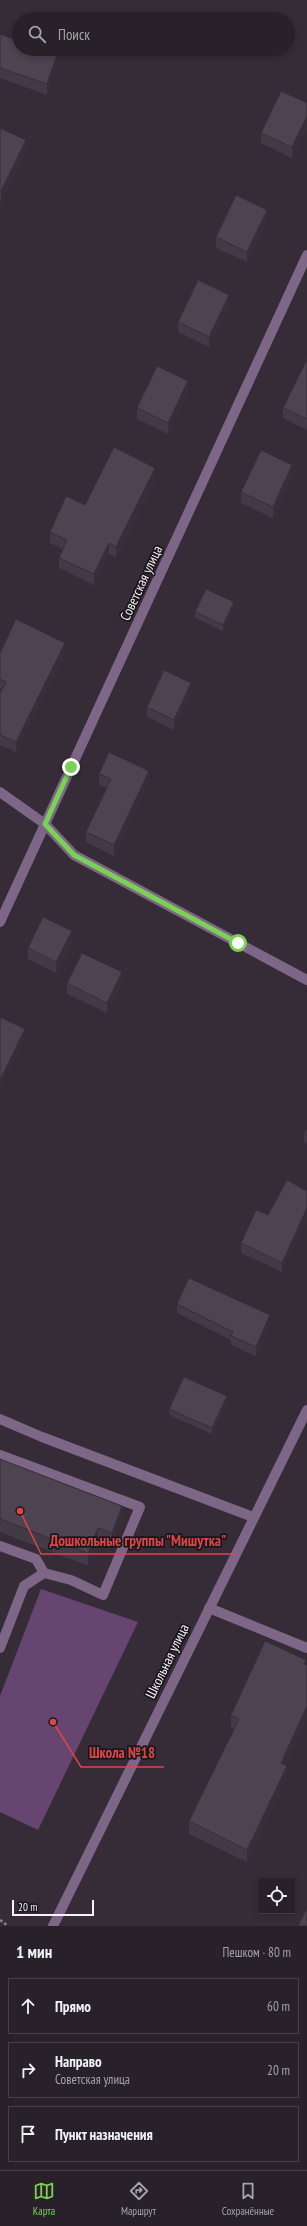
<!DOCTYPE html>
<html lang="ru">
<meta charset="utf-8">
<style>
body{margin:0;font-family:"PT Sans Narrow",sans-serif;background:#342e36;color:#f1f3f6}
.controls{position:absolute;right:12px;bottom:12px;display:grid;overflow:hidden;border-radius:0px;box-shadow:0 2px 6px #0003}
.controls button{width:36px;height:36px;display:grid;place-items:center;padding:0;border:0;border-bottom:1px solid #443e47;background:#28212a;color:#f1f3f6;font:20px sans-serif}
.scale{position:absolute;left:12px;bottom:10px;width:82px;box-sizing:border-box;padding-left:4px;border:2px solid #f7f1f9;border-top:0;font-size:11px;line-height:14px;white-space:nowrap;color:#f7f1f9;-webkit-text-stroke:3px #1a161b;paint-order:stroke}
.stop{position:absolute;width:12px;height:12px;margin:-9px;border:3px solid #7bd155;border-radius:50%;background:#fff}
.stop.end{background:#7bd155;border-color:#fff;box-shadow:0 1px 4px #0008}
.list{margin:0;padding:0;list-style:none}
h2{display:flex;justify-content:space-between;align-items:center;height:52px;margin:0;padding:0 16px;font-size:17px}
h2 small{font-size:13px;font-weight:400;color:#a5a3a8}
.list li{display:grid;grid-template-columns:26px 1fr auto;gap:12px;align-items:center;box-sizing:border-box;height:56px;margin:0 8px 8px;padding:0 8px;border:1px solid #443e47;border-radius:0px}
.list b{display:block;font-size:15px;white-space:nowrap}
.list p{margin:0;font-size:13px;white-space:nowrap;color:#a5a3a8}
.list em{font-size:13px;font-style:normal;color:#a5a3a8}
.icon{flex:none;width:22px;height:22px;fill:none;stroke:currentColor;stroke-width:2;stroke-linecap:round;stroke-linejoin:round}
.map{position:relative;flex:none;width:307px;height:1926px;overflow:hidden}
.search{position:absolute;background:#28212a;box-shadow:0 2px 6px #0003;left:12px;right:12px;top:12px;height:44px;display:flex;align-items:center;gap:10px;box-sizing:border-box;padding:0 14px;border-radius:22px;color:#a5a3a8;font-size:15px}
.sheet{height:244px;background:#28212a}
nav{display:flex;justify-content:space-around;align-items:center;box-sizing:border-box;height:56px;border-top:1px solid #443e47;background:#28212a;font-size:11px;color:#a5a3a8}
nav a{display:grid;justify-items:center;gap:2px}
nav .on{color:#7bd155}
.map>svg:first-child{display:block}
.green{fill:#664571}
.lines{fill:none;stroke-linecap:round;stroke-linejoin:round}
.path{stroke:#87808a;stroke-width:2.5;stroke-dasharray:3 2;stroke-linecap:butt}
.minor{stroke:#7e6686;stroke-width:10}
.wall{fill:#423a46}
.shaded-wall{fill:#362f39}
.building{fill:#4d4351;stroke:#362f39}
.route{stroke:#7bd155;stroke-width:5}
.labels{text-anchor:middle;stroke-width:3.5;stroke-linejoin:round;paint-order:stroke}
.street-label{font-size:14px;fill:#f7f1f9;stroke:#1a161b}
.leader{fill:none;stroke:#db4647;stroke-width:1.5}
.callout-dot{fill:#db4647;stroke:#1a161b;stroke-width:1.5}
.callout-label{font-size:15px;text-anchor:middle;font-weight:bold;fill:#db4647;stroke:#1a161b;stroke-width:3.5;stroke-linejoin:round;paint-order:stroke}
</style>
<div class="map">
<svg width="307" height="1926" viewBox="0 0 307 1926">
<rect width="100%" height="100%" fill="#352c38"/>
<polygon class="green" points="41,1589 138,1622 38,1830 0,1812 0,1696"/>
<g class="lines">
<polyline class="path" points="0,1920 8,1926"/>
<g class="minor">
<polyline points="0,792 45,824 74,855 307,980"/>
<polyline points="0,922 307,255"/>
<polyline points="0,1419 42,1437 253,1517"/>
<polyline points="0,1455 140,1507 103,1595 71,1580 44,1573 24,1586 0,1648"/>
<polyline points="0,1546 36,1559 44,1573"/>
<polyline points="209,1608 307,1648"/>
<polyline points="53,1926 307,1410"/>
</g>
</g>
<g class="wall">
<polygon points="0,34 57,65 47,95 0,78"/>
<polygon points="307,103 307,127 292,158 261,143 261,133"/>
<polygon points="0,128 26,151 1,202 0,201"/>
<polygon points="267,220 247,262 216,248 216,237"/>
<polygon points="229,305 209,347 178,332 178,322"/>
<polygon points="307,359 307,430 283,418 283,408"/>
<polygon points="188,392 168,434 137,419 137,408"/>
<polygon points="292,476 273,518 241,503 241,492"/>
<polygon points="155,479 116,557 109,554 94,585 59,568 59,558 63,549 50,543 50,532 85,505"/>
<polygon points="234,608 223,631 195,618 195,612"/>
<polygon points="65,652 16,752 0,745 0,693 2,690 0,689 0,653"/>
<polygon points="191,693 174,730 147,717 147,707"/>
<polygon points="99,774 149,781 114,856 86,842 86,832 107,788 99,785"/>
<polygon points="72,942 56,973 28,959 28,948"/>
<polygon points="122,982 107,1013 67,994 67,983"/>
<polygon points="307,1128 307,1144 304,1142 304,1133"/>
<polygon points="307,1191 282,1272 241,1253 241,1243 268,1215"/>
<polygon points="177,1304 270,1325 256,1356 231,1345 231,1340 177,1313"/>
<polygon points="227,1402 212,1434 169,1415 169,1409"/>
<polygon points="0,1459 122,1519 112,1546 98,1541 88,1566 0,1532"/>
<polygon points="265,1641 286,1765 287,1779 247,1862 189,1834 189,1821 234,1729 231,1728 231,1715"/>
</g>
<g class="shaded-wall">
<polygon points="57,54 57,65 47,95 47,84"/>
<polygon points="307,116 307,127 292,158 292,147"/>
<polygon points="26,140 26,151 1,202 1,191"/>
<polygon points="267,210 267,220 247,262 247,252"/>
<polygon points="229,295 229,305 209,347 209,337"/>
<polygon points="188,381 188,392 168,434 168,423"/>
<polygon points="292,465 292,476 273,518 273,507"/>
<polygon points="155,468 155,479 116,557 116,547"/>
<polygon points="109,543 109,554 94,585 94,574"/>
<polygon points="234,602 234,608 223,631 223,625"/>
<polygon points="65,643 65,652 16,752 16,742"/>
<polygon points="191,683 191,693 174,730 174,720"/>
<polygon points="149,771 149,781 114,856 114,845"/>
<polygon points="72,931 72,942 56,973 56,962"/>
<polygon points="122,972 122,982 107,1013 107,1003"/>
<polygon points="25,1029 25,1038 0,1088 0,1080"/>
<polygon points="307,1208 307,1218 282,1272 282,1263"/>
<polygon points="270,1315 270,1325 256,1356 256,1347"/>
<polygon points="227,1396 227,1402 212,1434 212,1428"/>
<polygon points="122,1506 122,1519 112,1546 112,1533"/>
<polygon points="98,1528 98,1541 88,1566 88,1553"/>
<polygon points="307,1706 307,1719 281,1776 281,1763"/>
<polygon points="287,1766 287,1779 247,1862 247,1850"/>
</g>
<g class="building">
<polygon points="0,34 19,41 19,49 42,49 57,54 47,84 0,68"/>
<polygon points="281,91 307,103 307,116 292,147 261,133"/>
<polygon points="0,128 26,140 1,191 0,191"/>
<polygon points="236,195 267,210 247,252 216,237"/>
<polygon points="198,280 229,295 209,337 178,322"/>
<polygon points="307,359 307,419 283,408"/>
<polygon points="157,366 188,381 168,423 137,408"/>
<polygon points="114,447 155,468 116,547 109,543 94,574 59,558 67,540 50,532 66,496 85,505"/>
<polygon points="261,450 292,465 273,507 241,492"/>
<polygon points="206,589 234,602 223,625 195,612"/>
<polygon points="16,619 65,643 16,742 0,735 0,693 6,682 0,679 0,653"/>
<polygon points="164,670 191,683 174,720 147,707"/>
<polygon points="109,752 149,771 114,845 86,832 111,779 99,774"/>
<polygon points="43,917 72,931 56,962 28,948"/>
<polygon points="82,953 122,972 107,1003 67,983"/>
<polygon points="0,1017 25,1029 0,1080"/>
<polygon points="307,1128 307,1135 304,1133"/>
<polygon points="287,1180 307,1191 307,1208 282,1263 241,1243 256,1210 268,1215"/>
<polygon points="189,1278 270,1315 256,1347 231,1336 233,1332 177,1304"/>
<polygon points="184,1377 227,1396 212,1428 169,1409"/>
<polygon points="0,1459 122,1506 112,1533 98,1528 88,1553 0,1519"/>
<polygon points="265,1641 306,1660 304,1664 307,1665 307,1706 281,1763 287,1766 247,1850 189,1821 239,1719 231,1715"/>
<polygon points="307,1908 307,1926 298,1926"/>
</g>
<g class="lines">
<polyline class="route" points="71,767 45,824 74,855 238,943"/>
</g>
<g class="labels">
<g class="street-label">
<text transform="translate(141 583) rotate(-65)" y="5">Советская улица</text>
<text transform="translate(167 1661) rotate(-64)" y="5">Школьная улица</text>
</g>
</g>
<path class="leader" d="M20 1511L41 1554H235M53 1722L81 1767H164"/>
<g class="callout-dot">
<circle cx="20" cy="1511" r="4"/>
<circle cx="53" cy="1722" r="4"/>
</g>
<g class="callout-label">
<text x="138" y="1546">Дошкольные группы "Мишутка"</text>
<text x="122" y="1758">Школа №18</text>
</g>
</svg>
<div class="controls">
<button><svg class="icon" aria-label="locate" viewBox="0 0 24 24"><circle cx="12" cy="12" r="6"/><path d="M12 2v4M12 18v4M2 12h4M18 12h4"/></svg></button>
</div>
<div class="scale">20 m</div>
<div class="stop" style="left:238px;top:943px"></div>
<div class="stop end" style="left:71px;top:767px"></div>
<div class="search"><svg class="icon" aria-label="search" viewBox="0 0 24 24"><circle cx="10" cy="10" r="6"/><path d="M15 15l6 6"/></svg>Поиск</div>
</div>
<section class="sheet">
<h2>1 мин<small>Пешком · 80 m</small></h2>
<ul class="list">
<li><svg class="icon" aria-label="ahead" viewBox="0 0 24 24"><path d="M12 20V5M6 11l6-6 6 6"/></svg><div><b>Прямо</b></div><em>60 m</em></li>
<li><svg class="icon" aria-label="right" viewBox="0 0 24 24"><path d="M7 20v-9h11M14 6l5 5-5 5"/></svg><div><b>Направо</b><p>Советская улица</p></div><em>20 m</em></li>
<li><svg class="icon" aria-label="arrive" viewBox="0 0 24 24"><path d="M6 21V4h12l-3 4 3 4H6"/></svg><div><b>Пункт назначения</b></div></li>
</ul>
</section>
<nav>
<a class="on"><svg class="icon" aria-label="map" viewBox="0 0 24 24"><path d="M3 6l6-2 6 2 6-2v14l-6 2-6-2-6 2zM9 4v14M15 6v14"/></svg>Карта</a>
<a><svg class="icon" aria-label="directions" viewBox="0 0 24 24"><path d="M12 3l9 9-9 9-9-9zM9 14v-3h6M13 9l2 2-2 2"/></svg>Маршрут</a>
<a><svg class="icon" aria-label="saved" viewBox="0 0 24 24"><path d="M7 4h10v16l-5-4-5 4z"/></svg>Сохранённые</a>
</nav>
